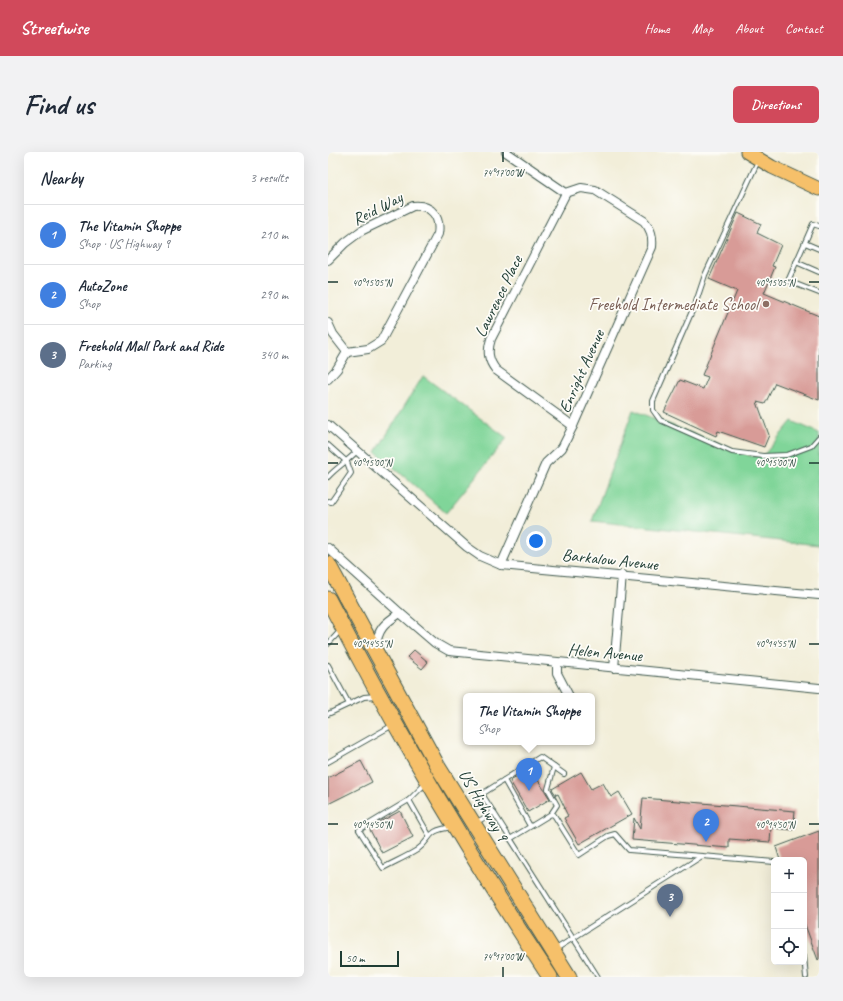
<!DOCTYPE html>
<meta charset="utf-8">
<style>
body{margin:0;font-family:Caveat,sans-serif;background:#f2f2f3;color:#1f2937}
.controls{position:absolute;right:12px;bottom:12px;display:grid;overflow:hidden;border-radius:6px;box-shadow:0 4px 16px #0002}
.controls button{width:36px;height:36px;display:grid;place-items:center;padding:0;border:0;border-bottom:1px solid #e0e1e3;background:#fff;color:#1f2937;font:20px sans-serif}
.scale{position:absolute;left:12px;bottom:10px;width:59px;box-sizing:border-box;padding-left:4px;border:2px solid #1f3d34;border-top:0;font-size:11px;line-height:14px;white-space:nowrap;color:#1f3d34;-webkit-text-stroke:3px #fdfcf7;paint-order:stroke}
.you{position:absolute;left:208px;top:389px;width:14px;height:14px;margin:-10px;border:3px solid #fff;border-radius:50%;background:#1a73e8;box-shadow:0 0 0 6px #1a73e833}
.badge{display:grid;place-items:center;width:26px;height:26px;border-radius:50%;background:#d1495b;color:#fff;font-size:13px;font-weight:700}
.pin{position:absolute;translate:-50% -33px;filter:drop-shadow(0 1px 2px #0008)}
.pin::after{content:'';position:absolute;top:21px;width:14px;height:12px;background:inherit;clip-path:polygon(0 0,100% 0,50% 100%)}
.popup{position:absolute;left:135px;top:541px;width:132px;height:52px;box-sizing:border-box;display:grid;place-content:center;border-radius:6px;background:#fff;filter:drop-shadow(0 1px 3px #0005);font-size:13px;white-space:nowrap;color:#747a83}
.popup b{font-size:15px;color:#1f2937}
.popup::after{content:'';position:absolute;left:50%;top:100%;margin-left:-8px;border:8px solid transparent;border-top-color:#fff}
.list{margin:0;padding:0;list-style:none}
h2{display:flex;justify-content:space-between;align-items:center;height:52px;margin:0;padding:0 16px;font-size:17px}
h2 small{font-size:13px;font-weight:400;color:#747a83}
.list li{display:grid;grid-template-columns:26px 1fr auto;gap:12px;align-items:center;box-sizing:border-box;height:60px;padding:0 16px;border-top:1px solid #e0e1e3}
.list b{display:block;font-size:15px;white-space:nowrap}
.list p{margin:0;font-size:13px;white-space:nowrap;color:#747a83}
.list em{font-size:13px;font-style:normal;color:#747a83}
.icon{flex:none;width:22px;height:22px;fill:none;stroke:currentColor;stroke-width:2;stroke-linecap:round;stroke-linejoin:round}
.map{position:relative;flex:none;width:491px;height:825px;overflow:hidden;border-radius:6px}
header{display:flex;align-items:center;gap:24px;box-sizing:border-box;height:56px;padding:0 20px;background:#d1495b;color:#fff}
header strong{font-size:19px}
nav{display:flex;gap:22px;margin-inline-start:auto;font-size:14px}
.intro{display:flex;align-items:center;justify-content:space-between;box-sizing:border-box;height:96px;padding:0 24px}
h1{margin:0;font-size:28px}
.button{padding:10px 18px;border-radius:6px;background:#d1495b;color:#fff;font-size:14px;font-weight:700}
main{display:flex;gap:24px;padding:0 24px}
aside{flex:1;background:#fff;border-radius:6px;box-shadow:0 4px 16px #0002}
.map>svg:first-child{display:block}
.green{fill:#80d599;stroke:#508966}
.building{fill:#d89b97}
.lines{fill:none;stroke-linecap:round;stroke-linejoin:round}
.lane-casing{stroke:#3f584d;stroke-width:6}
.street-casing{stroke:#3f584d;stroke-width:10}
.primary-casing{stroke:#3f584d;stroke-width:15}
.highway-casing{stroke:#3f584d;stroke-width:17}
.lane{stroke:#fff;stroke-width:4}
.street{stroke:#fff;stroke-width:8}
.primary{stroke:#f6c06b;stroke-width:13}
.highway{stroke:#f6c06b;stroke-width:15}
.ticks{fill:none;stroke:#1f3d34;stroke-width:1.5}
.education-dot{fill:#8d6e63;stroke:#fdfcf7;stroke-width:1.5}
.labels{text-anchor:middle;stroke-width:3.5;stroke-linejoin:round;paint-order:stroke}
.street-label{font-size:17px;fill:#1f3d34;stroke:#fdfcf7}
.education-label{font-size:17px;fill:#785e54;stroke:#fdfcf7;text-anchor:end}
.ticks-label{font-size:10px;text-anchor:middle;fill:#1f3d34;stroke:#fdfcf7;stroke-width:3.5;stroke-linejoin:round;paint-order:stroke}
</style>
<header>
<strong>Streetwise</strong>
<nav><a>Home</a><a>Map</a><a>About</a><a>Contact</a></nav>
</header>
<div class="intro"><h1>Find us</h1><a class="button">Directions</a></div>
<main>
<aside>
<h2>Nearby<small>3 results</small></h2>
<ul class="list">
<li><span class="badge" style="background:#3f7fe0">1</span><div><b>The Vitamin Shoppe</b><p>Shop · US Highway 9</p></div><em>210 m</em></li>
<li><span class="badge" style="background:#3f7fe0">2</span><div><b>AutoZone</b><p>Shop</p></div><em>290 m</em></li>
<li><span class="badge" style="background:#5c6f8a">3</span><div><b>Freehold Mall Park and Ride</b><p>Parking</p></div><em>340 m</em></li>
</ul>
</aside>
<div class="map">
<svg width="491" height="825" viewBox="0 0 491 825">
<rect width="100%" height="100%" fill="#fdfcf7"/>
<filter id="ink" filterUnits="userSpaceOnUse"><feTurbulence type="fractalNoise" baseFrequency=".025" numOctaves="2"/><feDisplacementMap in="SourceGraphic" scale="8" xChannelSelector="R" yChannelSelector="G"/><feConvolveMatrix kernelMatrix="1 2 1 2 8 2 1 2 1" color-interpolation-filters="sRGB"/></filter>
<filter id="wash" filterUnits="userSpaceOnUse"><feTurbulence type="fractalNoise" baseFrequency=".012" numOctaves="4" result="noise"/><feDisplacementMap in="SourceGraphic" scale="16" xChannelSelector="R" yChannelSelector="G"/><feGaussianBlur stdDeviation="0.9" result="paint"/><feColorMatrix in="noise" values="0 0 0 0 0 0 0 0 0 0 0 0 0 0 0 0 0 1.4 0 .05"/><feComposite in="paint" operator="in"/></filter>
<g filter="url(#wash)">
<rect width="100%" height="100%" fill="#f2eed9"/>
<g class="green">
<polygon points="95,224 179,286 118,361 48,300"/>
<polygon points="305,258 422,304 435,304 464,269 491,281 491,393 264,369"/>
</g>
<g id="blocks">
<g class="building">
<polygon points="410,61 433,72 429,81 453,93 444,114 447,115 436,141 491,164 491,248 447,231 437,252 429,250 441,283 436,295 390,279 388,284 336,260 352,228 375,237 380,225 374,223 409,139 381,127"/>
<polygon points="86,498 100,510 94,517 79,505"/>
<polygon points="33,609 44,630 0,652 0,626"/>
<polygon points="203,617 222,647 200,660 182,629"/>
<polygon points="253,620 263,637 275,631 283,645 291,640 304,662 251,692 236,666 240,664 236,656 237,656 230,642 228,643 224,637"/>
<polygon points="315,646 467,659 465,678 443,676 442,690 401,687 401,696 304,688 306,666 312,677"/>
<polygon points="72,659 85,685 54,701 41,676"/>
<polygon points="491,679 491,807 490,808 476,770 476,708 452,708 448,695"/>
</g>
</g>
</g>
<g filter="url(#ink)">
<use href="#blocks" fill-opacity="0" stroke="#3f584d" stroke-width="1"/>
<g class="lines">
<defs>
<g id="lane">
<polyline points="430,9 377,123 368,150 325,249 325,258 332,268 404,300 435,304 459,303 483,294 491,285"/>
<polyline points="491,74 485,72 460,129 491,141"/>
<polyline points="477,91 491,97"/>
<polyline points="468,110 491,120"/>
<polyline points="0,293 19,310 23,321 3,350 0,349"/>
<path d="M 0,325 C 9,315 20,309 29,299"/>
<polyline points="0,492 12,479"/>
<polyline points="0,513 21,552"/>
<polyline points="0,562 36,545 48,544"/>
<polyline points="0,610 65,573"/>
<polyline points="236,622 212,605 154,642 270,825"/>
<polyline points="176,628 202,674"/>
<path d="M 97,632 L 81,648 L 31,678 L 55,716 C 66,710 78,705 89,698 C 106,686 96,679 124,675"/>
<polyline points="81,648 101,683"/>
<polyline points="223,662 229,653 220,637 226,615"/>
<polyline points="149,670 166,660"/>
<polyline points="182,687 223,662 226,663 251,703 280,684 287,682 301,698 446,710"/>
<polyline points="228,797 374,704"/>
<polyline points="476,804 478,825"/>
</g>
<g id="street">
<path d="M 238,41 L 163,187 C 159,199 160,208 168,218 L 245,274"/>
<path d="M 0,108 L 17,91 L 33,79 L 85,54 C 103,52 113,65 110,82 L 53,189 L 40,197 L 19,200 L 5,182 L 0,171"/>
<polyline points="0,227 9,217 19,200"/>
<polyline points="0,273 139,395 152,404 173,413 491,443"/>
<polyline points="0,396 72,461 107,491 121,499 491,536"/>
<path d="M 173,413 L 218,311 L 234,296 L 245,274 L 324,95 C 325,84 323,77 316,69 L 267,38 L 253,36 L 238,41 L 178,0"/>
<path d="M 48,496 C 49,477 57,471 72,461"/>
<polyline points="229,511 229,521 241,544"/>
<polyline points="286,516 294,423"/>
</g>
<polyline id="primary" points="419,0 444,15 491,37"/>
<g id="highway">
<polyline points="0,412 110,615 241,825"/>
<path d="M 0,447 C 67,577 141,703 222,825"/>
</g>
</defs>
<use href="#lane" class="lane-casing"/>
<use href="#street" class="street-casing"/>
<use href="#primary" class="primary-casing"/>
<use href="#highway" class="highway-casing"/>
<use href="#lane" class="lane"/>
<use href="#street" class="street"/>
<use href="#primary" class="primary"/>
<use href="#highway" class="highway"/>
</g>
</g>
<path class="ticks" d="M 175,0 L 175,10M 0,130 L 10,130M 481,130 L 491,130M 0,311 L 10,311M 481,311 L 491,311M 0,492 L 10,492M 481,492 L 491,492M 0,672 L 10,672M 481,672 L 491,672M 175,815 L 175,825"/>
<circle class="education-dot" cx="438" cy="152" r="4"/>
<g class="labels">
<g class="street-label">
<text transform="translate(49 56) rotate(-27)" y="6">Reid Way</text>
<text transform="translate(170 144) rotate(-64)" y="6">Lawrence Place</text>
<text transform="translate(253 219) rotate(-66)" y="6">Enright Avenue</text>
<text transform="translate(282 407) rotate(6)" y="6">Barkalow Avenue</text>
<text transform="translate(277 500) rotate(5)" y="6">Helen Avenue</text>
<text transform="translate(156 653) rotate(59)" y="6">US Highway 9</text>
</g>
<g class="education-label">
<text x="430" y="158">Freehold Intermediate School</text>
</g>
</g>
<g class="ticks-label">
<text x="175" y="24">74°17'00"W</text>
<text x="44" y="134">40°15'05"N</text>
<text x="447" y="134">40°15'05"N</text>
<text x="44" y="314">40°15'00"N</text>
<text x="447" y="314">40°15'00"N</text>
<text x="44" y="495">40°14'55"N</text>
<text x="447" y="495">40°14'55"N</text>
<text x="44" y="676">40°14'50"N</text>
<text x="447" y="676">40°14'50"N</text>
<text x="175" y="808">74°17'00"W</text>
</g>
</svg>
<div class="controls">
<button>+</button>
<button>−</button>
<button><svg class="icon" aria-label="locate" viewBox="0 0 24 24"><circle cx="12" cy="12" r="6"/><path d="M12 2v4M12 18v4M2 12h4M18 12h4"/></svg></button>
</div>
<div class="scale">50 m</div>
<div class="you"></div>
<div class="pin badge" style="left:201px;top:639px;background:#3f7fe0">1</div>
<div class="popup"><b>The Vitamin Shoppe</b>Shop</div>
<div class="pin badge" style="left:378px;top:690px;background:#3f7fe0">2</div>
<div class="pin badge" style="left:342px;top:765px;background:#5c6f8a">3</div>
</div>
</main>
